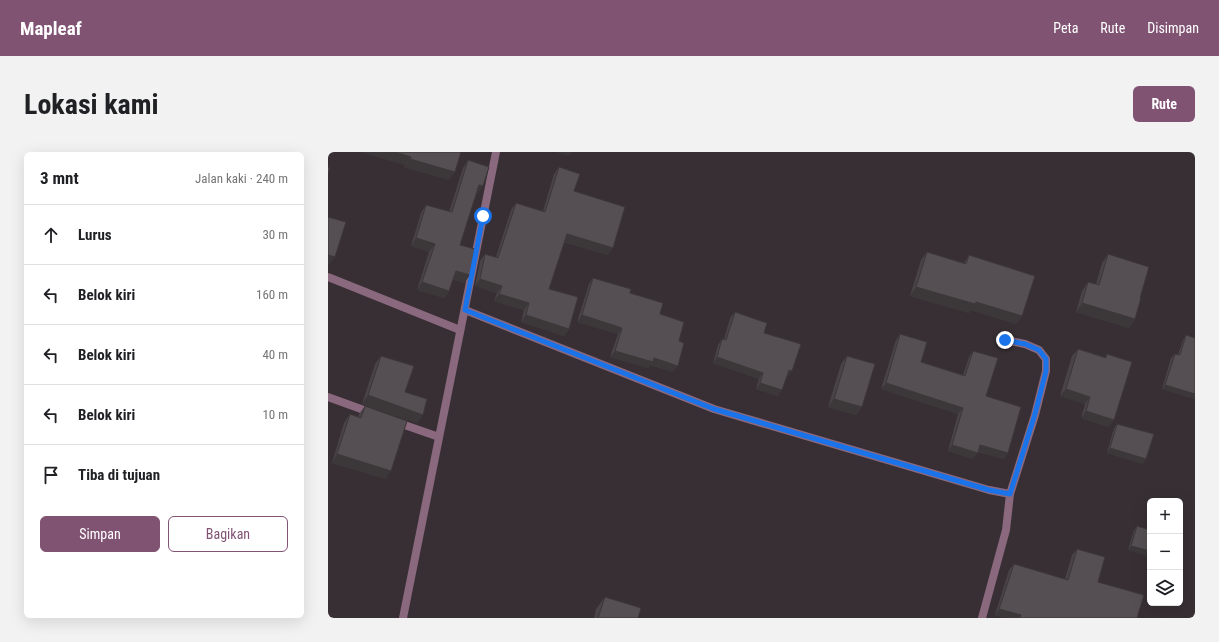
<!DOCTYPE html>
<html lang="id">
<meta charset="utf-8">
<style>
body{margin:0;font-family:"Roboto Condensed",sans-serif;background:#f2f2f2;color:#202124}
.controls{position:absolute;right:12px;bottom:12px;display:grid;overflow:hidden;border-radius:6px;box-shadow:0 4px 16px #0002}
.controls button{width:36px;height:36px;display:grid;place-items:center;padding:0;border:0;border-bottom:1px solid #e0e0e0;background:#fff;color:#202124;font:20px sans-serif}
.stop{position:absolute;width:12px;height:12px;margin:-9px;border:3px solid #1a73e8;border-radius:50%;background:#fff}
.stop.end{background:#1a73e8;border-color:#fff;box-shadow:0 1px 4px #0008}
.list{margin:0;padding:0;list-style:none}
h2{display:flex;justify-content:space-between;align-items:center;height:52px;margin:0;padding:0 16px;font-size:17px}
h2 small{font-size:13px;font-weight:400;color:#757577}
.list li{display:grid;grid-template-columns:26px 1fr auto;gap:12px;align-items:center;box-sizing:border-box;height:60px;padding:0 16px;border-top:1px solid #e0e0e0}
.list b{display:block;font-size:15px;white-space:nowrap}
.list em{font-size:13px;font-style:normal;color:#757577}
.actions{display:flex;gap:8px;padding:12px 16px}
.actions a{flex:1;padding:9px 0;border:1px solid #805373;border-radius:6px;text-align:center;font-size:14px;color:#805373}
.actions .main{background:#805373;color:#fff}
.icon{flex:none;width:22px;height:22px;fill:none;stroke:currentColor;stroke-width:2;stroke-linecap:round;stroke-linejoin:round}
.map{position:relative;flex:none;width:867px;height:466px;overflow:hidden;border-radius:6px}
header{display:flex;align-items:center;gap:24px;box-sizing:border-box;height:56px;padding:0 20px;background:#805373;color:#fff}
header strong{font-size:19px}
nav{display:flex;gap:22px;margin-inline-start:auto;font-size:14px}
.intro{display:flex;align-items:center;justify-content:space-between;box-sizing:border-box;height:96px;padding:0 24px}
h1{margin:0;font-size:28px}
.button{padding:10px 18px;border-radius:6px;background:#805373;color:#fff;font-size:14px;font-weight:700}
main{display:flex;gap:24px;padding:0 24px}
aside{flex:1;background:#fff;border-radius:6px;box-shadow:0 4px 16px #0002}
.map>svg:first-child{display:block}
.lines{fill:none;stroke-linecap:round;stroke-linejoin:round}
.street{stroke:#8a687d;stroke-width:8}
.wall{fill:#494347}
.shaded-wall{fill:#3c3739}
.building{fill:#554e52;stroke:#3c3739}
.route{stroke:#1a73e8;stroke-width:5}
</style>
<header>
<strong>Mapleaf</strong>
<nav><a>Peta</a><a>Rute</a><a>Disimpan</a></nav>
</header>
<div class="intro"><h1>Lokasi kami</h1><a class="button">Rute</a></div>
<main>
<aside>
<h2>3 mnt<small>Jalan kaki · 240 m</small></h2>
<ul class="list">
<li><svg class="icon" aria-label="ahead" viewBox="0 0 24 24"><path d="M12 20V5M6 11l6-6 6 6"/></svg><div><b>Lurus</b></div><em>30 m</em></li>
<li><svg class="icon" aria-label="left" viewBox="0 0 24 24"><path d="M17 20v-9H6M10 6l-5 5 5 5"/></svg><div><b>Belok kiri</b></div><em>160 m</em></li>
<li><svg class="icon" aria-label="left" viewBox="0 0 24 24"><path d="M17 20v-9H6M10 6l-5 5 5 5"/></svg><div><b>Belok kiri</b></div><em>40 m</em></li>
<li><svg class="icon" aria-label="left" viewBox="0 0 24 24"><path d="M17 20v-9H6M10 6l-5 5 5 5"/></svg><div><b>Belok kiri</b></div><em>10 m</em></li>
<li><svg class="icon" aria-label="arrive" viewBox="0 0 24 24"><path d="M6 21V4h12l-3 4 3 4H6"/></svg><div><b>Tiba di tujuan</b></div></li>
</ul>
<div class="actions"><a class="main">Simpan</a><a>Bagikan</a></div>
</aside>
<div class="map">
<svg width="867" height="466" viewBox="0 0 867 466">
<rect width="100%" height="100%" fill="#372f34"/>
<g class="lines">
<g class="street">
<polyline points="0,125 132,178"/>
<polyline points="137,158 386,257 661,338 682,342 678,378 654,466"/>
<polyline points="677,188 697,192 711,198 718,207 718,219 707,263 682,342"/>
<polyline points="0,245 44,261"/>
<polyline points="68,270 111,285"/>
<polyline points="75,466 168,0"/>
</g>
</g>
<g class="wall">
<polygon points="34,0 133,0 121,28 76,15 77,13"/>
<polygon points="140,8 155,34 149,42 148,42 132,93 142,123 136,131 125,127 121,139 116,146 89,138 101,100 83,94 93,61 98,53 121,60 135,16"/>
<polygon points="231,15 246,39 280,103 236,90 221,137 241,177 236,184 193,170 196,158 166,149 169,141 147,134 152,109 157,102 168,105 183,58 188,51 215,59 226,22"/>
<polygon points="599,100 636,111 641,103 694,164 688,172 643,158 641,161 582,144 593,108"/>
<polygon points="780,102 812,146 807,167 801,176 748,160 754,139 760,130 768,132 774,111"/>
<polygon points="265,126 302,141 332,162 351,189 345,220 322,213 320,216 282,205 290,182 249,170 261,132"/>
<polygon points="407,160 436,181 460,224 459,224 450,244 428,237 431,227 385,211 390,193 394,187 396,187 402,166"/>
<polygon points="572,182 593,210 635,223 641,205 645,199 658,244 680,301 676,307 650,300 645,307 620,299 630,262 553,237 568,188"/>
<polygon points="858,183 867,247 834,237 843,206 847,202 850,203 855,188"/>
<polygon points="750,197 777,205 779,202 781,275 753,266 757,252 732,244 744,204"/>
<polygon points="53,204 77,240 95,263 89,271 34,252 47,212"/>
<polygon points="519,204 534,255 528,263 500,255 513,212"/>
<polygon points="37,254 58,327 4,311 16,271 22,262 30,265 31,262"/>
<polygon points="789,272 815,312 779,301 786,276"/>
<polygon points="809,374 822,378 800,398 806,378"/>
<polygon points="749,397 770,430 809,466 676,466 667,463 681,418 686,412 737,427 744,403"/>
<polygon points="277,445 310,466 266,466 268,457"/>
</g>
<g class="shaded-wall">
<polygon points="34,0 67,0 83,5 77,13"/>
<polygon points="228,0 244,0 241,4"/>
<polygon points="82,7 127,20 121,28 76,15"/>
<polygon points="151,33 155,34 149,42 145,41"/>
<polygon points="239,82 285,96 280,103 234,89"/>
<polygon points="88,86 107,92 101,100 83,94"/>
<polygon points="0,103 7,105 1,113 0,113"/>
<polygon points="128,119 142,123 136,131 122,127"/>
<polygon points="152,127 174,134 169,141 147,134"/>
<polygon points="94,130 121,139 116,146 89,138"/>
<polygon points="588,135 648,150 694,164 688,172 643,158 641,161 582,144"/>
<polygon points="171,142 201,151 196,158 166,149"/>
<polygon points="754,151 807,167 801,176 748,160"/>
<polygon points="198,163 241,177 236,184 193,170"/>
<polygon points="254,163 294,176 290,182 249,170"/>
<polygon points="287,199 326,206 350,214 345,220 322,213 320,216 282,205"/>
<polygon points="389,205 435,221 431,227 385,211"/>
<polygon points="461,218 464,219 460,224 457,223"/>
<polygon points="432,231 454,238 450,244 428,237"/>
<polygon points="558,231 635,256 630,262 553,237"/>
<polygon points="837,233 867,242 867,247 834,237"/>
<polygon points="738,237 762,245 757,252 732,244"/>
<polygon points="40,243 95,263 89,271 34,252"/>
<polygon points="506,247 534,255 528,263 500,255"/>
<polygon points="758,259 786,268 781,275 753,266"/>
<polygon points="624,293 650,301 645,307 620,299"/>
<polygon points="652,293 680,301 676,307 648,299"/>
<polygon points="782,296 818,307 815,312 779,301"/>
<polygon points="9,302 63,319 58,327 4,311"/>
<polygon points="803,394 822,399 822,405 800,398"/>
<polygon points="671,457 693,463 691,466 676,466 667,463"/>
</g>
<g class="building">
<polygon points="67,0 133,0 127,20 82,7 83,5"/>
<polygon points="140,8 161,15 155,34 151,33 132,93 147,97 142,123 128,119 121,139 94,130 107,92 88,86 98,53 124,60"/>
<polygon points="0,15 2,16 0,22"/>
<polygon points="231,15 252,22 246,39 297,55 285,96 239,82 221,137 250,145 241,177 198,163 201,151 171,142 174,134 152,127 157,102 170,106 188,51 217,60"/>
<polygon points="0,65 18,70 7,105 0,103"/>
<polygon points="599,100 638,112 641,103 707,124 694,164 648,150 647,152 588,135"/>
<polygon points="780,102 821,115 812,146 813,146 807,167 754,151 760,130 771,133"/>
<polygon points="265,126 303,137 302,141 335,151 332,162 356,170 351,189 356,191 350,214 326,206 325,210 287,199 294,176 254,163"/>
<polygon points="407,160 439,171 436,181 473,192 464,219 461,218 454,238 432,231 435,221 389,205 394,187 398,188"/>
<polygon points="572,182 599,190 593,210 637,224 645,199 670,206 658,244 693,255 680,301 652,293 650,301 624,293 635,256 558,231"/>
<polygon points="858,183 867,186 867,242 837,233 847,202 852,203"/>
<polygon points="750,197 778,206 779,202 804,210 786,268 758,259 762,245 738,237"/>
<polygon points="53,204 86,214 77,240 99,247 95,263 40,243"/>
<polygon points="519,204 547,212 534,255 506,247"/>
<polygon points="37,254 79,269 63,319 9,302 22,262 33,266"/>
<polygon points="789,272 826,282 818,307 782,296"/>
<polygon points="809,374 822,378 822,399 803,394"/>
<polygon points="749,397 777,405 770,430 816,443 809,466 692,466 693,463 671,457 686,412 740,428"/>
<polygon points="277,445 313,456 310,466 270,466"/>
</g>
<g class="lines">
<polyline class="route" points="155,64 137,158 386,257 661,338 682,342 707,262 718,219 718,207 711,198 697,192 677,188"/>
</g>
</svg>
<div class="controls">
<button>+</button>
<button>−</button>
<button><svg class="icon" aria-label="layers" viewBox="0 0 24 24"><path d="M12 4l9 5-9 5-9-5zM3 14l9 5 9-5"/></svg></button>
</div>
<div class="stop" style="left:155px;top:64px"></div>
<div class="stop end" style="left:677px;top:188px"></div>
</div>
</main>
